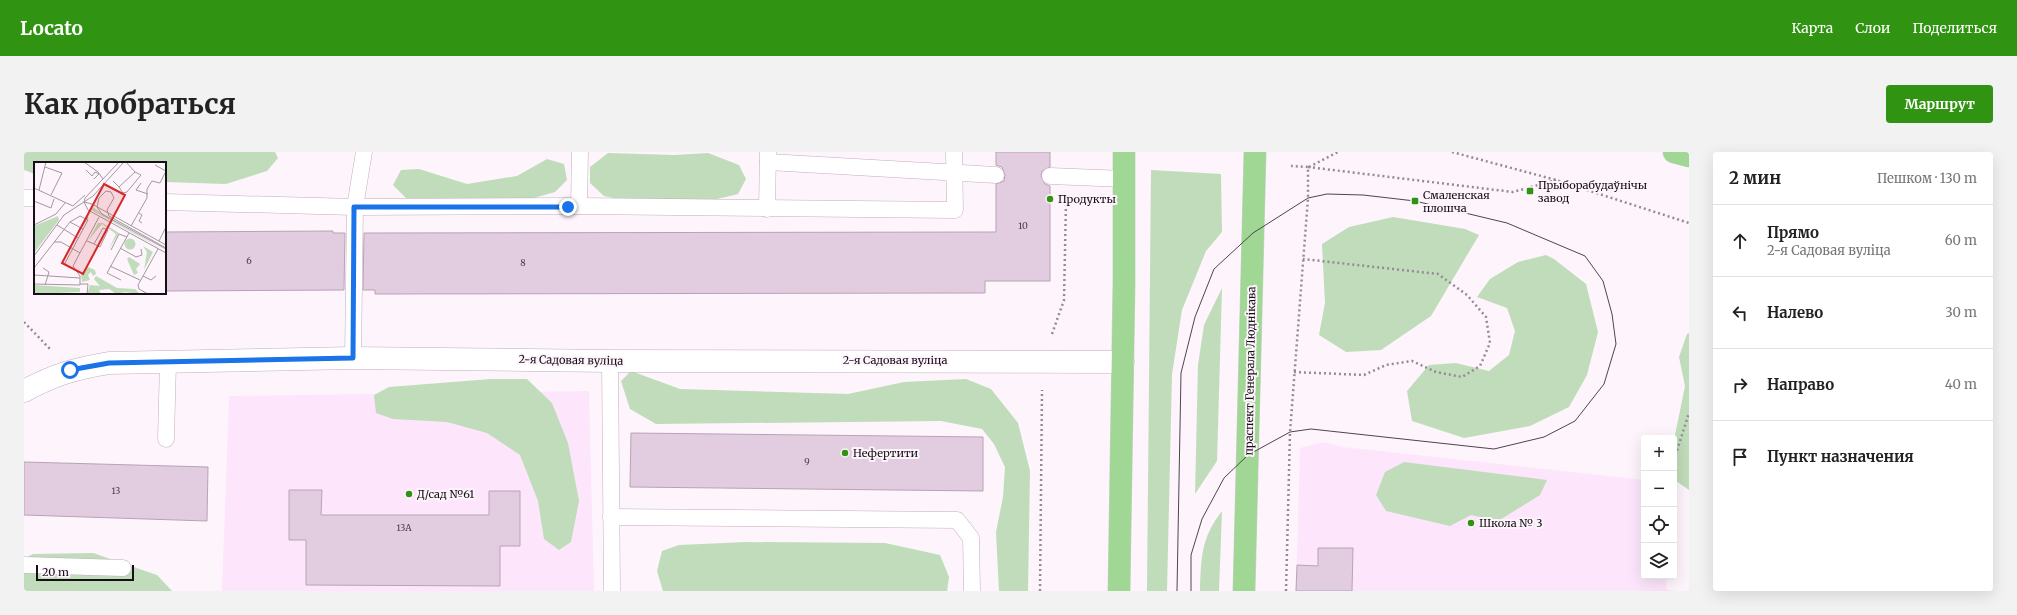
<!DOCTYPE html>
<html lang="ru">
<meta charset="utf-8">
<style>
body{margin:0;font-family:Merriweather,serif;background:#f2f2f2;color:#222}
.controls{position:absolute;right:12px;bottom:12px;display:grid;overflow:hidden;border-radius:4px;box-shadow:0 4px 16px #0002}
.controls button{width:36px;height:36px;display:grid;place-items:center;padding:0;border:0;border-bottom:1px solid #e0e0e0;background:#fff;color:#222;font:20px sans-serif}
.scale{position:absolute;left:12px;bottom:10px;width:98px;box-sizing:border-box;padding-left:4px;border:2px solid #170f17;border-top:0;font-size:11px;line-height:14px;white-space:nowrap;color:#170f17;-webkit-text-stroke:3px #fdf4fc;paint-order:stroke}
.stop{position:absolute;width:12px;height:12px;margin:-9px;border:3px solid #1a73e8;border-radius:50%;background:#fff}
.stop.end{background:#1a73e8;border-color:#fff;box-shadow:0 1px 4px #0008}
.list{margin:0;padding:0;list-style:none}
h2{display:flex;justify-content:space-between;align-items:center;height:52px;margin:0;padding:0 16px;font-size:17px}
h2 small{font-size:13px;font-weight:400;color:#767676}
.list li{display:grid;grid-template-columns:26px 1fr auto;gap:12px;align-items:center;box-sizing:border-box;height:72px;padding:0 16px;border-top:1px solid #e0e0e0}
.list b{display:block;font-size:15px;white-space:nowrap}
.list p{margin:0;font-size:13px;white-space:nowrap;color:#767676}
.list em{font-size:13px;font-style:normal;color:#767676}
.icon{flex:none;width:22px;height:22px;fill:none;stroke:currentColor;stroke-width:2;stroke-linecap:round;stroke-linejoin:round}
.map{position:relative;flex:none;width:1665px;height:439px;overflow:hidden;border-radius:4px}
header{display:flex;align-items:center;gap:24px;box-sizing:border-box;height:56px;padding:0 20px;background:#319312;color:#fff}
header strong{font-size:19px}
nav{display:flex;gap:22px;margin-inline-start:auto;font-size:14px}
.intro{display:flex;align-items:center;justify-content:space-between;box-sizing:border-box;height:96px;padding:0 24px}
h1{margin:0;font-size:28px}
.button{padding:10px 18px;border-radius:4px;background:#319312;color:#fff;font-size:14px;font-weight:700}
main{display:flex;gap:24px;padding:0 24px}
aside{flex:1;background:#fff;border-radius:4px;box-shadow:0 4px 16px #0002}
.map>svg:first-child{display:block}
.built{fill:#fde6fb}
.green{fill:#c0dcba}
.building{fill:#e2cce0;stroke:#b8a2b6}
.lines{fill:none;stroke-linecap:round;stroke-linejoin:round}
.lane-casing{stroke:#c3adc2;stroke-width:17}
.street-casing{stroke:#c3adc2;stroke-width:23}
.primary-casing{stroke:#d5d4d5;stroke-width:23}
.path{stroke:#948b93;stroke-width:2.5;stroke-dasharray:2 3;stroke-linecap:butt}
.lane{stroke:#fff;stroke-width:16}
.street{stroke:#fff;stroke-width:22}
.primary{stroke:#a0d794;stroke-width:22}
.tram{stroke:#4e464e;stroke-width:1}
.route{stroke:#1a73e8;stroke-width:5}
.poi-dot{fill:#319312;stroke:#fdf4fc;stroke-width:1.5}
.labels{text-anchor:middle;stroke-width:4;stroke-linejoin:round;paint-order:stroke}
.number-label{font-size:9px;fill:#4a3e49}
.poi-label{font-size:11px;fill:#170f17;stroke:#fdf4fc;text-anchor:start}
.street-label{font-size:11px;fill:#170f17;stroke:#fdf4fc}
.inset-road{fill:none;stroke:#a198a0;stroke-width:1}
.view{fill:#d62828;fill-opacity:0.15;stroke:#d62828;stroke-width:2}
.inset-edge{fill:none;stroke:#170f17;stroke-width:2}
</style>
<header>
<strong>Locato</strong>
<nav><a>Карта</a><a>Слои</a><a>Поделиться</a></nav>
</header>
<div class="intro"><h1>Как добраться</h1><a class="button">Маршрут</a></div>
<main>
<div class="map">
<svg width="1665" height="439" viewBox="0 0 1665 439">
<rect width="100%" height="100%" fill="#fdf4fc"/>
<g class="built">
<polygon points="565,239 570,439 198,439 205,244"/>
<polygon points="1299,290 1319,295 1620,328 1620,424 1643,424 1642,437 1651,439 1272,439 1276,296"/>
</g>
<g class="green">
<polygon points="0,0 251,0 254,6 243,19 202,32 141,30 141,11 11,11 11,22 0,18"/>
<polygon points="584,1 650,3 684,1 715,13 722,27 714,42 681,50 613,51 580,44 566,31 566,15"/>
<polygon points="523,7 540,12 543,28 531,40 499,49 398,49 382,46 369,33 377,18 395,17 443,32 493,24"/>
<polygon points="1127,18 1197,22 1198,80 1182,99 1158,158 1148,222 1143,439 1123,439"/>
<polygon points="1369,65 1441,77 1455,83 1407,164 1357,198 1322,200 1295,183 1301,151 1298,92 1325,75"/>
<polygon points="1522,103 1530,107 1562,132 1574,180 1563,223 1545,255 1506,274 1440,286 1388,269 1383,239 1405,213 1432,211 1465,219 1485,203 1491,179 1483,156 1453,145 1466,127 1494,110"/>
<polygon points="1198,136 1193,309 1171,342 1174,213 1180,173"/>
<polygon points="1665,181 1665,338 1652,329 1650,288 1661,234 1655,205 1663,182"/>
<polygon points="607,219 656,237 824,242 880,230 942,227 967,237 994,271 1006,319 1004,439 975,439 972,380 979,345 981,315 970,292 958,277 917,269 632,272 606,257 597,229"/>
<polygon points="467,227 503,227 528,251 544,291 555,349 547,390 535,398 520,387 514,349 496,303 463,281 423,270 369,267 352,261 350,243 365,235"/>
<polygon points="1380,310 1523,328 1516,343 1474,369 1447,363 1426,374 1362,359 1352,343 1361,320"/>
<path d="M 1198,359 L 1195,439 L 1176,439 C 1177,406 1177,386 1198,359 Z"/>
<polygon points="722,390 861,391 916,403 925,425 923,439 639,439 633,419 638,399 655,393"/>
<polygon points="69,401 133,423 148,439 0,439 0,407 9,402"/>
</g>
<g class="building">
<polygon points="972,0 1026,0 1026,15 1018,19 1017,24 1021,32 1026,34 1026,129 961,129 961,141 351,142 351,138 339,138 340,81 972,80 972,32 980,29 981,23 978,15 972,13"/>
<polygon points="309,79 309,81 321,81 320,138 141,139 141,80"/>
<polygon points="607,281 959,285 959,339 606,335"/>
<polygon points="0,310 184,315 183,369 0,363"/>
<polygon points="265,338 298,338 297,363 465,363 465,339 496,339 496,394 476,394 476,434 282,433 282,388 265,388"/>
<polygon points="1294,396 1329,396 1328,439 1272,439 1273,413 1294,414"/>
</g>
<g class="lines">
<defs>
<g id="lane">
<polyline points="744,10 972,23"/>
<polyline points="1026,24 1101,27"/>
<polyline points="0,46 11,46"/>
<polyline points="141,50 331,55 555,54 931,58 930,0"/>
<polyline points="555,54 556,0"/>
<polyline points="743,57 744,0"/>
<polyline points="329,206 331,55 340,0"/>
<polyline points="586,209 588,439"/>
<polyline points="142,287 144,210"/>
<polyline points="587,365 933,368 947,386 948,439"/>
<polyline points="0,413 99,416"/>
</g>
<path id="street" d="M 0,239 C 32,222 50,217 85,211 L 329,206 L 586,209 L 1099,210"/>
<g id="primary">
<polyline points="1650,0 1665,4"/>
<polyline points="1095,439 1100,131 1100,0"/>
<polyline points="1220,439 1231,0"/>
</g>
</defs>
<use href="#lane" class="lane-casing"/>
<use href="#street" class="street-casing"/>
<use href="#primary" class="primary-casing"/>
<g class="path">
<polyline points="1428,0 1532,28 1665,71"/>
<polyline points="1284,15 1489,40 1532,28"/>
<polyline points="1285,15 1314,0"/>
<polyline points="0,170 26,197"/>
<polyline points="1028,182 1040,148 1042,49"/>
<polyline points="1270,220 1340,223 1362,213 1388,209 1412,220 1438,225 1456,214 1466,191 1462,165 1443,143 1414,122 1279,107"/>
<polyline points="1650,308 1665,261"/>
<polyline points="1016,439 1018,238"/>
<polyline points="1262,439 1266,280 1284,46 1284,15 1267,14"/>
</g>
<use href="#lane" class="lane"/>
<use href="#street" class="street"/>
<use href="#primary" class="primary"/>
<polyline class="tram" points="1153,439 1157,221 1171,165 1190,117 1229,81 1284,46 1303,42 1339,43 1391,49 1483,71 1561,104 1579,129 1588,162 1592,192 1580,232 1551,269 1520,285 1470,297 1287,277 1266,280 1224,303 1200,326 1178,367 1167,403 1167,439"/>
</g>
<g class="lines">
<polyline class="route" points="46,218 85,211 329,206 330,55 544,55"/>
</g>
<g class="poi-dot">
<rect x="1502" y="35" width="8" height="8" rx="2"/>
<circle cx="1026" cy="47" r="4"/>
<rect x="1387" y="45" width="8" height="8" rx="2"/>
<circle cx="821" cy="301" r="4"/>
<circle cx="385" cy="342" r="4"/>
<circle cx="1447" cy="371" r="4"/>
</g>
<g class="labels">
<g class="number-label">
<text x="999" y="77">10</text>
<text x="225" y="112">6</text>
<text x="499" y="114">8</text>
<text x="783" y="313">9</text>
<text x="92" y="342">13</text>
<text x="380" y="379">13А</text>
</g>
<g class="poi-label">
<text x="1514" y="37">Прыборабудаўнічы<tspan x="1514" dy="13">завод</tspan></text>
<text x="1399" y="47">Смаленская<tspan x="1399" dy="13">плошча</tspan></text>
<text x="1034" y="51">Продукты</text>
<text x="829" y="305">Нефертити</text>
<text x="393" y="346">Д/сад №61</text>
<text x="1455" y="375">Школа № 3</text>
</g>
<g class="street-label">
<text transform="translate(547 208) rotate(1)" y="4">2-я Садовая вуліца</text>
<text x="871" y="212">2-я Садовая вуліца</text>
<text transform="translate(1226 219) rotate(-89)" y="4">праспект Генерала Люднікава</text>
</g>
</g>
<g transform="translate(10 10)">
<rect width="132" height="132" fill="#fdf4fc"/>
<path d="M 59,45 L 68,52 L 132,89 L 57,48 ZM 24,54 L 25,58 L 0,91 L 0,64 ZM 64,61 L 69,61 L 85,71 L 75,87 L 82,72 L 68,62 L 54,79 ZM90.5 82a5.5 5.5 0 1 1 11 0a5.5 5.5 0 1 1-11 0ZM 109,84 L 119,90 L 110,108 L 113,90 ZM 95,95 L 106,102 L 102,107 L 104,111 L 100,113 L 93,97 ZM 54,105 L 61,108 L 62,112 L 59,114 L 57,110 L 54,113 L 56,118 L 48,120 L 47,111 ZM 62,114 L 83,126 L 101,127 L 106,132 L 91,130 L 82,132 L 75,127 L 65,128 L 67,132 L 53,132 L 56,123 L 66,124 L 60,117 ZM 0,123 L 46,126 L 46,130 L 0,132 Z" fill="#c0dcba"/>
<path class="inset-road" d="M 50,0 L 64,10 L 69,17M 121,3 L 132,9M 11,5 L 28,11 L 17,33M 52,8 L 58,14 L 61,10 L 65,12 L 60,17M 79,19 L 85,25 L 101,10 L 92,0M 107,21 L 102,28 L 114,32M 85,25 L 89,31 L 93,30 L 107,13 L 101,10M 0,26 L 39,44M 5,28 L 12,0M 0,39 L 17,46 L 20,37M 50,40 L 54,48 L 132,91M 50,40 L 58,42 L 132,83M 50,40 L 51,36 L 85,0M 39,44 L 51,33M 105,51 L 108,53 L 105,59 L 108,61M 36,60 L 49,67M 0,63 L 22,52 L 31,41M 23,63 L 44,76M 97,64 L 113,36 L 113,27 L 118,19 L 126,21 L 132,9M 47,66 L 54,55M 53,79 L 60,82 L 66,85 L 74,68 L 69,66 L 60,82M 125,79 L 132,65M 20,80 L 27,80 L 46,91M 86,86 L 102,95 L 108,93 L 107,87M 132,86 L 75,54 L 73,48 L 80,36 L 77,30 L 72,29 L 65,36 L 63,45 L 68,52 L 132,87M 77,88 L 85,72 L 93,75M 0,94 L 30,53 L 59,34 L 90,0M 76,104 L 106,118M 0,106 L 36,60 L 46,54 L 54,58 L 30,103M 9,106 L 15,110 L 11,123M 0,113 L 46,116M 109,114 L 117,118 L 122,114M 87,118 L 73,111 L 95,71M 0,122 L 46,123 L 46,114 L 39,104 L 65,55M 46,122 L 54,122 L 53,132M 114,132 L 105,127 L 104,123 L 124,87"/>
<path class="view" d="M 70,22 L 91,33 L 49,112 L 28,101 Z"/>
<rect width="132" height="132" class="inset-edge"/>
</g>
</svg>
<div class="controls">
<button>+</button>
<button>−</button>
<button><svg class="icon" aria-label="locate" viewBox="0 0 24 24"><circle cx="12" cy="12" r="6"/><path d="M12 2v4M12 18v4M2 12h4M18 12h4"/></svg></button>
<button><svg class="icon" aria-label="layers" viewBox="0 0 24 24"><path d="M12 4l9 5-9 5-9-5zM3 14l9 5 9-5"/></svg></button>
</div>
<div class="scale">20 m</div>
<div class="stop" style="left:46px;top:218px"></div>
<div class="stop end" style="left:544px;top:55px"></div>
</div>
<aside>
<h2>2 мин<small>Пешком · 130 m</small></h2>
<ul class="list">
<li><svg class="icon" aria-label="ahead" viewBox="0 0 24 24"><path d="M12 20V5M6 11l6-6 6 6"/></svg><div><b>Прямо</b><p>2-я Садовая вуліца</p></div><em>60 m</em></li>
<li><svg class="icon" aria-label="left" viewBox="0 0 24 24"><path d="M17 20v-9H6M10 6l-5 5 5 5"/></svg><div><b>Налево</b></div><em>30 m</em></li>
<li><svg class="icon" aria-label="right" viewBox="0 0 24 24"><path d="M7 20v-9h11M14 6l5 5-5 5"/></svg><div><b>Направо</b></div><em>40 m</em></li>
<li><svg class="icon" aria-label="arrive" viewBox="0 0 24 24"><path d="M6 21V4h12l-3 4 3 4H6"/></svg><div><b>Пункт назначения</b></div></li>
</ul>
</aside>
</main>
